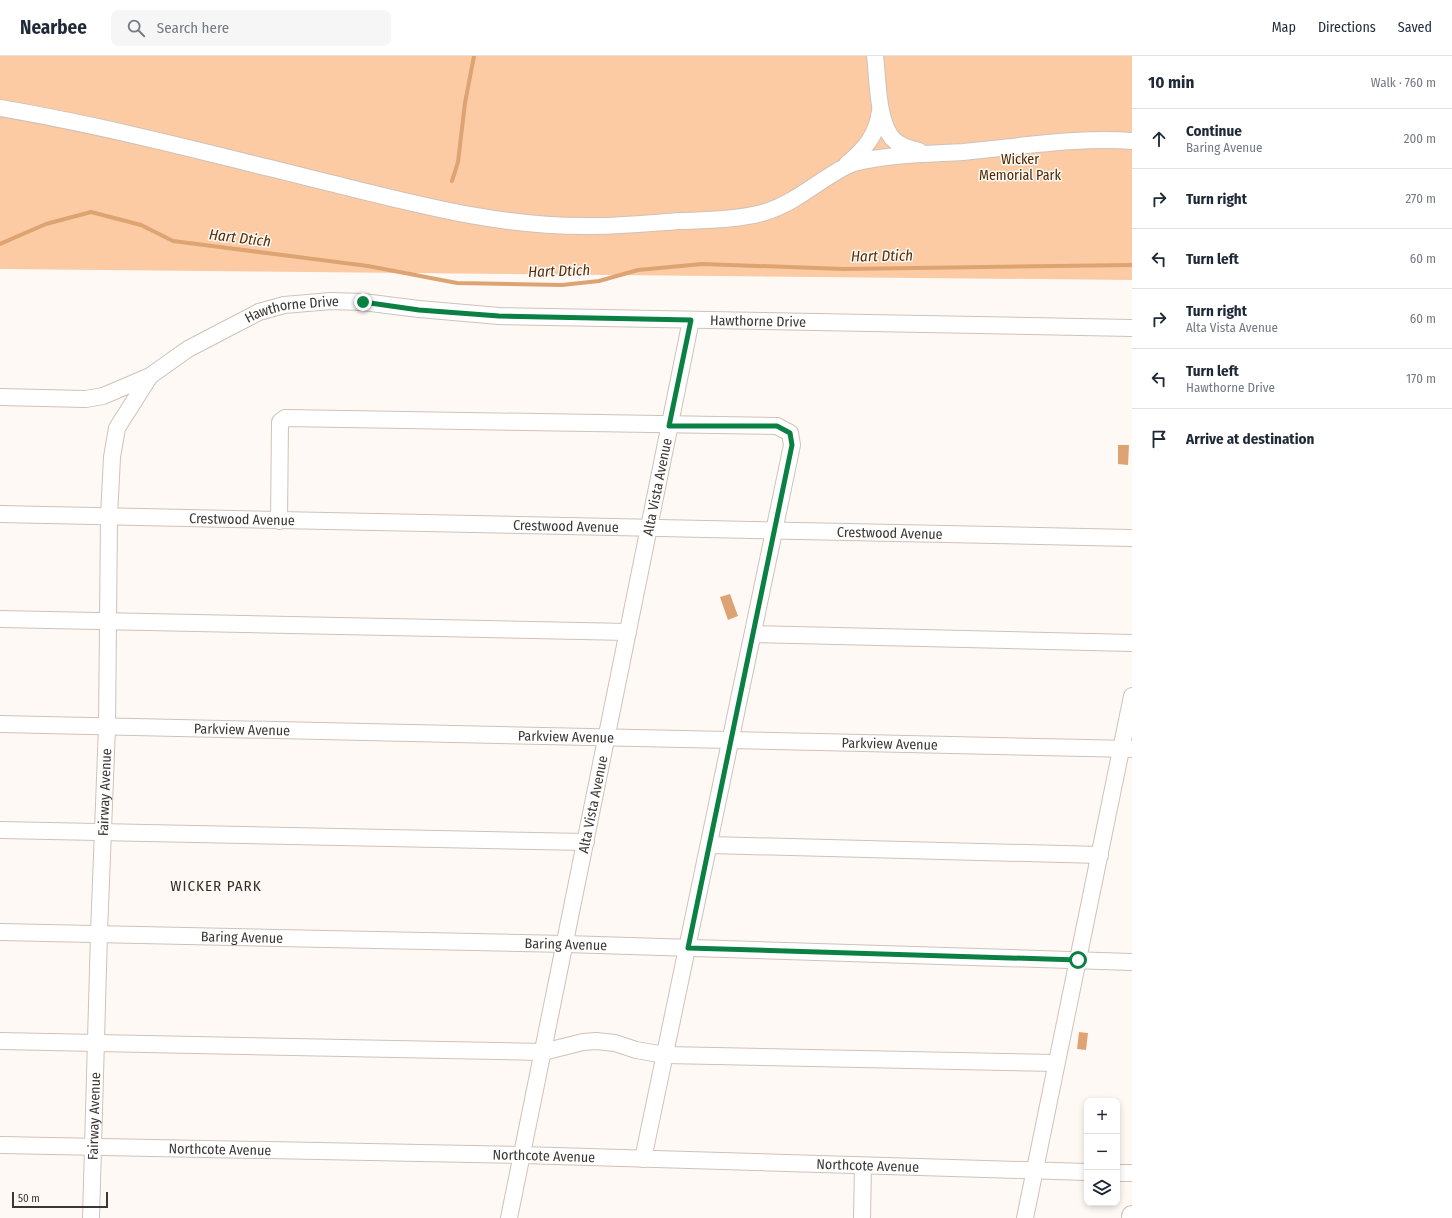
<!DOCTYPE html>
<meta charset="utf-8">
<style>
body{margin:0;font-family:"Fira Sans Condensed",sans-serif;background:#f6f6f7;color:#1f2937}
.controls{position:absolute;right:12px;bottom:12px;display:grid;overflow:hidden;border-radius:8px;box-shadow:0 2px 6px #0003}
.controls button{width:36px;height:36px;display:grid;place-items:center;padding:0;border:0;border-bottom:1px solid #e0e1e3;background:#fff;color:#1f2937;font:20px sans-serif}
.scale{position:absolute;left:12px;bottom:10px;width:96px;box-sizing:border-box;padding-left:4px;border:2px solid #3d3733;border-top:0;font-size:11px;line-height:14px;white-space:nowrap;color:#3d3733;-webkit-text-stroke:3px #fff9f5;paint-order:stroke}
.stop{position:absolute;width:12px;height:12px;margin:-9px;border:3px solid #0b8043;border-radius:50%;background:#fff}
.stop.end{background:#0b8043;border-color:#fff;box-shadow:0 1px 4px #0008}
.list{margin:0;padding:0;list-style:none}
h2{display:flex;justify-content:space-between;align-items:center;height:52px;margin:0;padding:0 16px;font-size:17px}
h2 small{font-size:13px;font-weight:400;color:#747a83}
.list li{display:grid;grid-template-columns:26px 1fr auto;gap:12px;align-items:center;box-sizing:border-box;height:60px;padding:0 16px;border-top:1px solid #e0e1e3}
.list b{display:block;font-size:15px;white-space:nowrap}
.list p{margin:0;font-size:13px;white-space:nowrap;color:#747a83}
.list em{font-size:13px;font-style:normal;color:#747a83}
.icon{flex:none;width:22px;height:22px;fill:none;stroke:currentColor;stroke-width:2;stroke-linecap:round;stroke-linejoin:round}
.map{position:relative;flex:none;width:1132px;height:1162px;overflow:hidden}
header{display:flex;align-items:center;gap:24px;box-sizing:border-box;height:56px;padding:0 20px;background:#fff;border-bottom:1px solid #e0e1e3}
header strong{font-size:19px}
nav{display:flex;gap:22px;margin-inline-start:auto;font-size:14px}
.search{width:280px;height:36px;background:#f6f6f7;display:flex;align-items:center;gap:10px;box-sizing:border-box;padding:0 14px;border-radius:8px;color:#747a83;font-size:15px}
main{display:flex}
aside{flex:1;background:#fff}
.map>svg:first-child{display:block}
.green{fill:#fccba3}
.water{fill:#dea373}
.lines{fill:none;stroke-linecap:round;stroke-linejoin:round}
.stream{stroke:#dea373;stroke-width:4}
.minor-casing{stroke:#cfc2b8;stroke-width:18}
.major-casing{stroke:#cfc2b8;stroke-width:22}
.minor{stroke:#fff;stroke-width:16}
.major{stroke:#fff;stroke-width:20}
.route{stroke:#0b8043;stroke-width:5}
.labels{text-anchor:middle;stroke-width:3;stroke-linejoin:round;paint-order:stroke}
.park-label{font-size:14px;fill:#4d2800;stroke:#fff9f5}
.street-label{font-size:14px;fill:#3d3733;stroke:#fff9f5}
.water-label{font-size:15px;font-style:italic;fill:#532d05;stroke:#fff9f5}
.neighbourhood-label{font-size:15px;letter-spacing:1px;fill:#382d25;stroke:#fff9f5}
</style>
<header>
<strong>Nearbee</strong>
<div class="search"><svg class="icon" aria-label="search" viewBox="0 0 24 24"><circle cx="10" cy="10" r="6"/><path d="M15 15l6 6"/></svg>Search here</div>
<nav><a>Map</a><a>Directions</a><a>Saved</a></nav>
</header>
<main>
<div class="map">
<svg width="1132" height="1162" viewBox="0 0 1132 1162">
<rect width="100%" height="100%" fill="#fff9f5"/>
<polygon class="green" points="0,0 1132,0 1132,224 0,213"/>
<g class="water">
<polygon points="1118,389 1129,389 1128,409 1118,408"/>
<polygon points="730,538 738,560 728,564 720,541"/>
<polygon points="1079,976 1088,977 1086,994 1077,993"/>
</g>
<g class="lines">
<g class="stream">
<polyline points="452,125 458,106 465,47 474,0"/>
<polyline points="0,188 46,168 91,156 141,169 173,185 368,210 457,227 562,229 599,225 638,214 702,208 844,213 1132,209"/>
</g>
<defs>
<g id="minor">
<path d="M 875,0 C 878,23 877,63 892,82 C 899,90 910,93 919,95"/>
<path d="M 0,52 C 111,71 220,100 330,127 C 416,148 503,172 593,170 C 622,170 651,167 680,165 C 707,164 736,164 762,157 C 784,151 804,137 823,124 C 833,118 842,111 854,107 C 889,98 927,98 963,96 C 1019,91 1076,81 1132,85"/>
<path d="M 847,108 C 865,93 877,79 880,55"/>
<path id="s1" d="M 0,341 L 86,343 L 103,340 L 150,320 L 188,293 L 259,256 L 284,249 L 331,245 L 363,246 L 419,253 L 499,260 L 1132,272"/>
<path id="s2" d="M 0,458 L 1132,482"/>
<polyline points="279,465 280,366 285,362 777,370 790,377 792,389 643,1103"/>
<polyline points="0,563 628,576"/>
<polyline points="753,578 1132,587"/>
<path id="s3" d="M 0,668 L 1132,693"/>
<polyline points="0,774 586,786"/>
<polyline points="709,789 1100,799"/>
<path id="s4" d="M 0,876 L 566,888 L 1132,906"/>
<polyline points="0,985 543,996 583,986 596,985 615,987 636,994 665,999 1056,1007"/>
<path id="s5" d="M 0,1089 L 522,1099 L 1087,1116"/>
<polyline points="1117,1117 1132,1117"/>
<path id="s6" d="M 91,1162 L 99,877 L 107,671 L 109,460 L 112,401 L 117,372 L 150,320"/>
<path id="s7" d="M 509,1162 L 691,264"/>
<polyline points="862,1162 863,1110"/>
<polyline points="1025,1162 1132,640"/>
</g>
<polyline id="major" points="1132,1162 1132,1160"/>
</defs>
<use href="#minor" class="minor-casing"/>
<use href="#major" class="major-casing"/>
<use href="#minor" class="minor"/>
<use href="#major" class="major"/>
</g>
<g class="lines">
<polyline class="route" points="363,246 419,254 499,260 691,264 669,370 777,370 790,377 792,389 688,892 1078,904"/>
</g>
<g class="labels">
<g class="park-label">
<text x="1020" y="108">Wicker<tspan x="1020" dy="16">Memorial Park</tspan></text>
</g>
<g class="street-label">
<text dy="5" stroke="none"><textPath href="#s1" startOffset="314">Hawthorne Drive</textPath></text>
<text dy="5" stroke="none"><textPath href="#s1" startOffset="782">Hawthorne Drive</textPath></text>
<text dy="5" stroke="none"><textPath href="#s7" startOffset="746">Alta Vista Avenue</textPath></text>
<text dy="5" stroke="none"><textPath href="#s2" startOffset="242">Crestwood Avenue</textPath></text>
<text dy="5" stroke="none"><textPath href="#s2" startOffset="566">Crestwood Avenue</textPath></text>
<text dy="5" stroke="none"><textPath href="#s2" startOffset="890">Crestwood Avenue</textPath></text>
<text dy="5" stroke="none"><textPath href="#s3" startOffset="242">Parkview Avenue</textPath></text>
<text dy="5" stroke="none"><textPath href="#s3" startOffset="566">Parkview Avenue</textPath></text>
<text dy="5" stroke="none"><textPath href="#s3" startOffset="890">Parkview Avenue</textPath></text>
<text dy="5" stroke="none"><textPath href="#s6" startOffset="426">Fairway Avenue</textPath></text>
<text dy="5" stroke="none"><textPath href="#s7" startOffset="422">Alta Vista Avenue</textPath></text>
<text dy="5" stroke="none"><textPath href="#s4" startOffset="242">Baring Avenue</textPath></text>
<text dy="5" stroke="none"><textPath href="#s4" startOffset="566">Baring Avenue</textPath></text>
<text dy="5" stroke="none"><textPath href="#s6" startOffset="102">Fairway Avenue</textPath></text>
<text dy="5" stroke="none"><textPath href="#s5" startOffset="220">Northcote Avenue</textPath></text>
<text dy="5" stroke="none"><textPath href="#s5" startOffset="544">Northcote Avenue</textPath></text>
<text dy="5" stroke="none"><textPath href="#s5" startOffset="868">Northcote Avenue</textPath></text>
</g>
<g class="water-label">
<text transform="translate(240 182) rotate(7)" y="5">Hart Dtich</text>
<text transform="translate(882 200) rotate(-1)" y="5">Hart Dtich</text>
<text transform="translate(559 215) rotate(-2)" y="5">Hart Dtich</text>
</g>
<g class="neighbourhood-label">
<text x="216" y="835">WICKER PARK</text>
</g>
</g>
</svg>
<div class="controls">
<button>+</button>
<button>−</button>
<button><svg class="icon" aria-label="layers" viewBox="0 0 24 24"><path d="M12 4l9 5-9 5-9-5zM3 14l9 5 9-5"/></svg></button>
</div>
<div class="scale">50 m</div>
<div class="stop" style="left:1078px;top:904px"></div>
<div class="stop end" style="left:363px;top:246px"></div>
</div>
<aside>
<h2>10 min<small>Walk · 760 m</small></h2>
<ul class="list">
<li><svg class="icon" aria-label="ahead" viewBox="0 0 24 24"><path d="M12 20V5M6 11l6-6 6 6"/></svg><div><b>Continue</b><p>Baring Avenue</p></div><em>200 m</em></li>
<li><svg class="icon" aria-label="right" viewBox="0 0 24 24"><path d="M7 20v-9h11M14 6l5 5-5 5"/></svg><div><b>Turn right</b></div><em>270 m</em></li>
<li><svg class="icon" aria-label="left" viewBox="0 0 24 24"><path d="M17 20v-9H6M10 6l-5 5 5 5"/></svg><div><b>Turn left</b></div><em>60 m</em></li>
<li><svg class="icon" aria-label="right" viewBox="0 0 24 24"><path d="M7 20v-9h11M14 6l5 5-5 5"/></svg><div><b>Turn right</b><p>Alta Vista Avenue</p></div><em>60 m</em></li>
<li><svg class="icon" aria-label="left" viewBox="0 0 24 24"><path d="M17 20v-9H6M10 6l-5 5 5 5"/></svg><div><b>Turn left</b><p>Hawthorne Drive</p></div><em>170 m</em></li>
<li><svg class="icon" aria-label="arrive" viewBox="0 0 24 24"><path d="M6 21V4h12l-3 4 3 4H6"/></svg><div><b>Arrive at destination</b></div></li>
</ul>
</aside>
</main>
